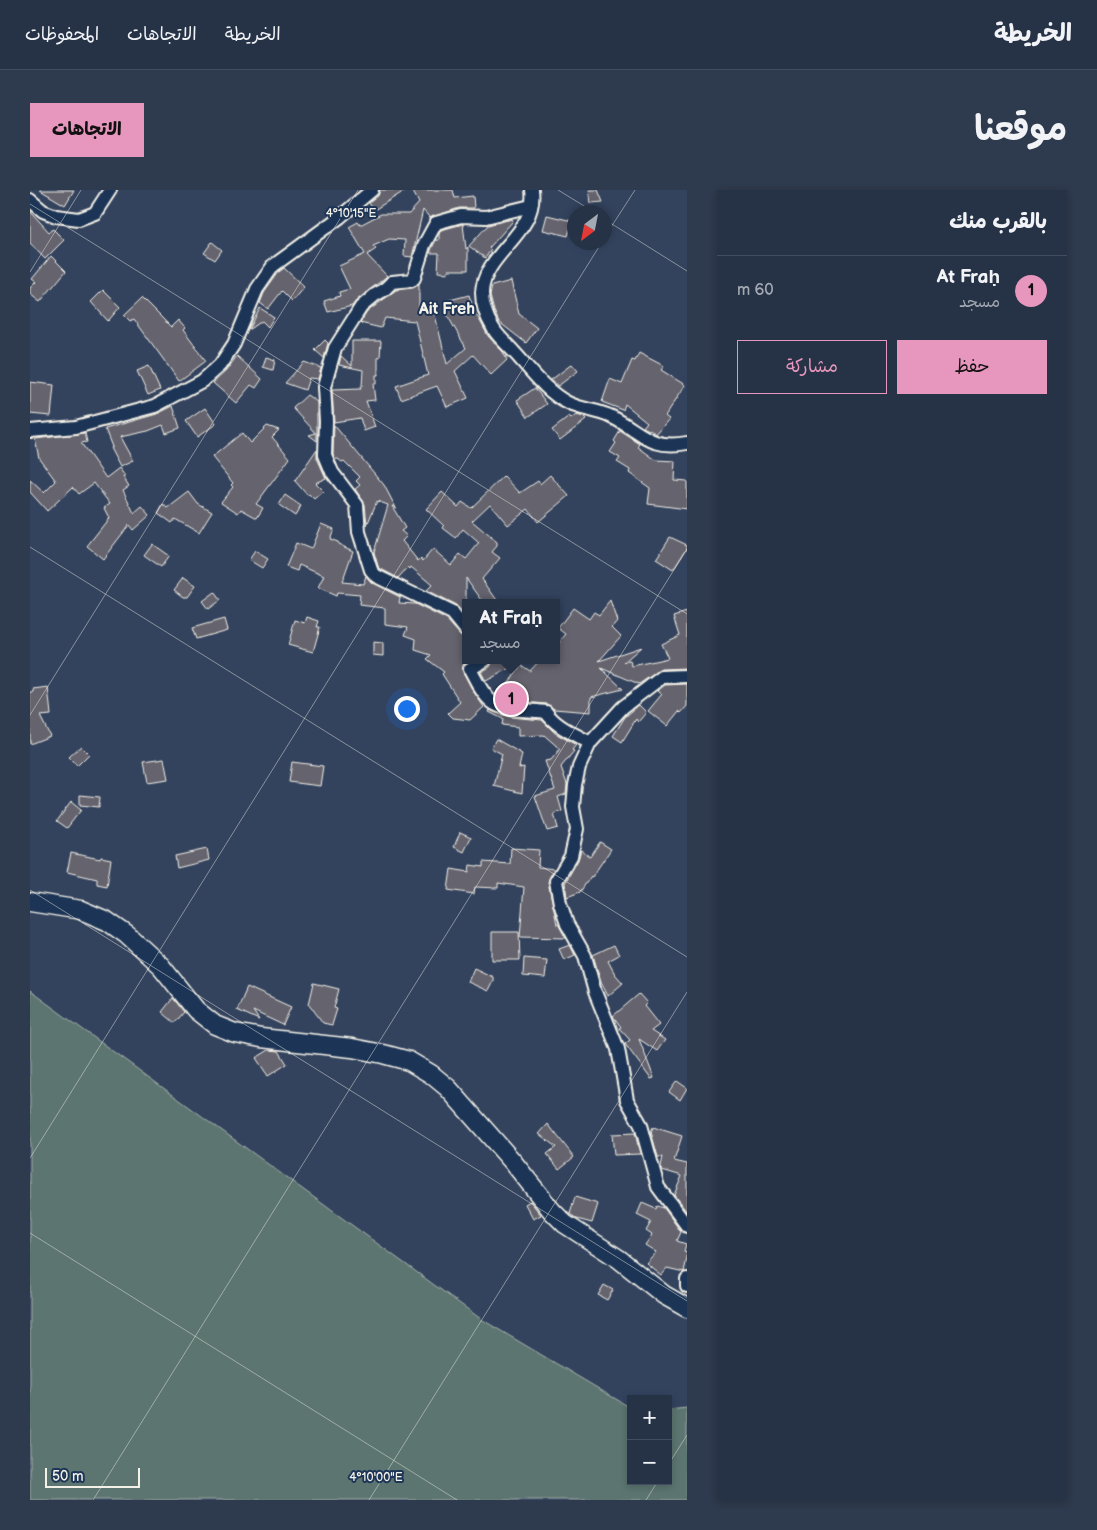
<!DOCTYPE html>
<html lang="ar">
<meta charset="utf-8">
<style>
body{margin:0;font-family:"Balsamiq Sans","Playpen Sans Arabic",sans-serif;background:#2e3a4d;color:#f1f3f6;direction:rtl}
.controls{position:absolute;right:15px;bottom:15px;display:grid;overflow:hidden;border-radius:0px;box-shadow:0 2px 8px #0003}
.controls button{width:45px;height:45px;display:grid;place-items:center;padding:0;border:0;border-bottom:1px solid #424d5f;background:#263246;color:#f1f3f6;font:25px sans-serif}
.compass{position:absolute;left:537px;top:15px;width:45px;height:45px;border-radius:50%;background:#263246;box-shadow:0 2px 8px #0003;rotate:212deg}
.scale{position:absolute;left:15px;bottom:12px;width:95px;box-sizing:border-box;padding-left:5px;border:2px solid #f4f1e8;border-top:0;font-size:14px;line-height:18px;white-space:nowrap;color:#f4f1e8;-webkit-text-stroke:4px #1d3557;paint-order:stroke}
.you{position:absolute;left:376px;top:518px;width:18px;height:18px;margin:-12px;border:4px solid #fff;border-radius:50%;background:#1a73e8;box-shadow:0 0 0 8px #1a73e833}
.badge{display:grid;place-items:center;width:32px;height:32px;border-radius:50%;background:#e797bd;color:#111;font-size:16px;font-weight:700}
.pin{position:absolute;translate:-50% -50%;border:2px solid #fff;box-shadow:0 1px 5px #0006}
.popup{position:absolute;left:432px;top:409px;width:98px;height:65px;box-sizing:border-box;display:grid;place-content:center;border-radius:0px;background:#263246;filter:drop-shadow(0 1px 4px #0005);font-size:16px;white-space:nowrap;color:#a4aab3}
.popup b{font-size:19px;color:#f1f3f6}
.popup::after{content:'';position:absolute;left:50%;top:100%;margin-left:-10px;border:10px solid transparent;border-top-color:#263246}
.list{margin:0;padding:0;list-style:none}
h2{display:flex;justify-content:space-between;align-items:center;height:65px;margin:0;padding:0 20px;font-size:21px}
h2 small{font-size:16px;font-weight:400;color:#a4aab3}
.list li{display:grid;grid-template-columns:32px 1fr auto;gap:15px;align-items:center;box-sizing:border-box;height:70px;padding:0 20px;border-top:1px solid #424d5f}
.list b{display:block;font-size:19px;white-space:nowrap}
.list p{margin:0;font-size:16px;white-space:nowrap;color:#a4aab3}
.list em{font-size:16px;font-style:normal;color:#a4aab3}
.actions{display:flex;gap:10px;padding:15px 20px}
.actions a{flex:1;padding:11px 0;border:1px solid #e797bd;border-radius:0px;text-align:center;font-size:18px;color:#e797bd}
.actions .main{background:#e797bd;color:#111}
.map{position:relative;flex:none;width:657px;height:1310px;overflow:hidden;direction:ltr;border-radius:0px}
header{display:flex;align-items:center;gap:30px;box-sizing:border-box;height:70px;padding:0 25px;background:#263246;border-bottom:1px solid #424d5f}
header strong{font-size:24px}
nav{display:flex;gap:28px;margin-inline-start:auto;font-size:18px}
.intro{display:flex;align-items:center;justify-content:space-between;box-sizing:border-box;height:120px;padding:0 30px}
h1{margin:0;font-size:35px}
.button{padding:12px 22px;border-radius:0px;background:#e797bd;color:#111;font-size:18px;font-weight:700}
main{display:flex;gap:30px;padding:0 30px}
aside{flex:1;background:#263246;border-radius:0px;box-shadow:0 2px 8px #0003}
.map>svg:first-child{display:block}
.green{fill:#5c7470;stroke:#a8b2ac}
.building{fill:#65646e;stroke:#f4f1e8}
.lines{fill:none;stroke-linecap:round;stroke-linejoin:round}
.minor-casing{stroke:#f4f1e8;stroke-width:16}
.secondary-casing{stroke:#f4f1e8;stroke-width:21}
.minor{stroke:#1d3557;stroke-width:12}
.secondary{stroke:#1d3557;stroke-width:18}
.ticks{fill:none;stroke:#f4f1e8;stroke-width:1;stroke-opacity:0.45}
.labels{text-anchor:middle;stroke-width:4;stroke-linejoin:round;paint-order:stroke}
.quarter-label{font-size:16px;font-weight:bold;fill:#f4f1e8;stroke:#1d3557}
.ticks-label{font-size:12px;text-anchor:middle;fill:#f4f1e8;stroke:#1d3557;stroke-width:4;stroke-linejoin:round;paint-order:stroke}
</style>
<header>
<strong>الخريطة</strong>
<nav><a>الخريطة</a><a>الاتجاهات</a><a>المحفوظات</a></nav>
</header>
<div class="intro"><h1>موقعنا</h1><a class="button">الاتجاهات</a></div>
<main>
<aside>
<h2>بالقرب منك<small></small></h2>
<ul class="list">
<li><span class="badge">1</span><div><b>At Fraḥ</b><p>مسجد</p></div><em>60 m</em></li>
</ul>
<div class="actions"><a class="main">حفظ</a><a>مشاركة</a></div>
</aside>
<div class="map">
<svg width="657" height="1310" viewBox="0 0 657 1310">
<rect width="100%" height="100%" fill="#33435e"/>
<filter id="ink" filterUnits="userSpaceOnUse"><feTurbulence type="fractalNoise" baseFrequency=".02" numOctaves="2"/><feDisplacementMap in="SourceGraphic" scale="10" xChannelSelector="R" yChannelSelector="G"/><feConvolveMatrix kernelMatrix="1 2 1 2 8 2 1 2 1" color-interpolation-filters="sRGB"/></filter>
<g filter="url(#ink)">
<polygon class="green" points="0,801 451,1129 601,1218 601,1291 638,1291 638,1220 657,1218 657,1310 0,1310"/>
<g class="building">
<polygon points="10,0 44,0 35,15"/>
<polygon points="350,0 376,0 344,20 339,13 348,6"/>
<polygon points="382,0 423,0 425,8 443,6 444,18 429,18 400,28 393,20 382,67 374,66 375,50 359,49 343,56 346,59 337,65 357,86 326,111 322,116 298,122 294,111 310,106 309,102 320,99 309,76 335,64 319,37 328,32 330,35 351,24 379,24 389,13"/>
<polygon points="559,0 568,0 573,12 561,13"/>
<polygon points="0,21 19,42 23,39 34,50 15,69 0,53"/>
<polygon points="517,25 542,31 538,46 513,40"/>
<polygon points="482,29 483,31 459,58 461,60 455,68 439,56 458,35"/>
<polygon points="433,34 436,59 438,57 438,80 418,80 418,83 408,82 409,63 400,63 402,58 406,50 409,50 409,44 411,40"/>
<polygon points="182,52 192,60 185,70 174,63"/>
<polygon points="21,66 36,81 10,112 0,104 0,98 6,92 2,89"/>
<polygon points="254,78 274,97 262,111 252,101 238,119 230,113 234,103 249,82"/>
<polygon points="481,91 489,124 507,138 496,153 469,132 464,121 460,106 462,96"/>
<polygon points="389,94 389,119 404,121 417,174 436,158 416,123 419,124 416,111 439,105 443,117 441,119 449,129 458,146 473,162 477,170 461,185 443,165 425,181 438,208 417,217 407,196 371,209 366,196 398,185 385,131 355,128 351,138 330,133 337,122 366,100 383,98"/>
<polygon points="73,100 90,117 78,131 61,112"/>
<polygon points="112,108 141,137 148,130 155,138 153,140 176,171 149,191 104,129 100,131 94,125"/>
<polygon points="230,118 244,127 238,137 232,131 219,140"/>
<polygon points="295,150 298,153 294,168 285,160"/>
<polygon points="322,151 351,151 350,167 348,167 348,185 346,185 346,194 343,194 345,210 336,211 345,237 334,241 330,228 304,232 302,200 331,199 330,197 332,196 333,180 309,175 311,166 322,176"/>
<polygon points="609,163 634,176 631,180 655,195 635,226 639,229 626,244 620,239 619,240 613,237 617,232 595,214 593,220 572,212 580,189 592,194 602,170 605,171"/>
<polygon points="207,166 232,189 226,198 221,195 206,213 183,193 196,181"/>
<polygon points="236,167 245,170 243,180 233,177"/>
<polygon points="274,172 291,178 288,189 279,188 275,200 255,193"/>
<polygon points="542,174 548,181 528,196 521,190"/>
<polygon points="119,176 130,200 118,205 107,181"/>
<polygon points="0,192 24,195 21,226 0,224"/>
<polygon points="505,198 517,214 498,227 487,210"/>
<polygon points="277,205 287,212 287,251 279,245 286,243 263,218"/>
<polygon points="143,216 150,238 136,243 133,235 118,241 90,247 103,271 90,277 80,258 82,257 75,239 127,224"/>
<polygon points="175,218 186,234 167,247 156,231"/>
<polygon points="546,225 554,227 556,230 530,250 522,240 539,227 541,229"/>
<polygon points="304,235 354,295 366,318 362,316 375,338 371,341 377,346 372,351 388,371 391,368 393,371 403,359 421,375 430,364 436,369 449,353 433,339 426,348 413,338 414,336 396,319 412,302 428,317 432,312 441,318 474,286 490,303 508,291 510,294 520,285 539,306 508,332 498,319 478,335 460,314 442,331 467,352 467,356 462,362 470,368 452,389 469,413 454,413 436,388 436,427 426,416 396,401 402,395 381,377 380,379 378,377 368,388 351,379 348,376 344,362 358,315 347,311 337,335 335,314 325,299 330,295 326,291 330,287 314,271 312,272 308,269 305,269 303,264"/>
<polygon points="237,236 249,240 242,247 260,268 226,314 233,318 227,328 211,319 208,323 191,312 203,297 201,295 203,293 182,267 212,243 220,253"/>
<polygon points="590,241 610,254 608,257 626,270 645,271 644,290 657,291 657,319 618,314 620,298 599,283 600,280 587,272 590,268 580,262 586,253 584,251"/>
<polygon points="55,243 57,252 51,253 76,288 89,278 95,286 93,287 99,296 93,300 104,323 112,316 120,325 103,340 99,335 73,369 57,356 79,328 74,318 80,314 64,293 49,304 43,297 17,321 0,302 0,290 14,303 26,291 9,268 5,249"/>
<polygon points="287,259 287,268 296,288 285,293 293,301 284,309 279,304 278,306 265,291"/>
<polygon points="159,302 168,314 182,322 169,343 145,329 142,333 128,323 133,314 138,318"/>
<polygon points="255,305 271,316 265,326 249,315"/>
<polygon points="291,334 304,339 300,349 308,352 308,354 323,361 312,392 333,394 336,386 342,393 370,407 369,413 385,414 417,430 430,445 436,448 436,470 439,470 433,475 433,482 443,501 454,517 440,530 423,528 418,523 430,512 412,484 414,482 397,469 401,465 385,460 386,449 375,445 378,437 355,434 355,418 329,415 330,405 307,403 306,406 288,398 294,386 269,375 267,381 256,377 266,353 281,359"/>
<polygon points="640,347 657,355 657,358 643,380 626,369"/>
<polygon points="122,354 139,366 131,377 114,365"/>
<polygon points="225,361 238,369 232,378 219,370"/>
<polygon points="153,388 165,396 157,407 153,407 144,400"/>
<polygon points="184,402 190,410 178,419 172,411"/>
<polygon points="580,411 587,431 582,437 591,446 569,471 611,457 594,472 600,471 602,476 638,468 631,454 650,445 644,426 657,422 657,478 631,479 609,494 571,478 593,499 561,507 561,522 524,519 517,514 481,511 469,507 491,475 500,481 510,470 526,470 526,456 536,444 528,438 543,418 559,429 564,422 569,425"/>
<polygon points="277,427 289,431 287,437 290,437 283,462 258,455 265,430 275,433"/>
<polygon points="194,429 197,440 166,449 162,438"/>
<polygon points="343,452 353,453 353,466 343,465"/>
<polygon points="463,470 495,470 456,491 451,482 460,477"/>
<polygon points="657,494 657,516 651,523 649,521 637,536 618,521 632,504 627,501 635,495"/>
<polygon points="18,497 21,525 10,526 20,546 0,554 0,502 3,502 3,499"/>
<polygon points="609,515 615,521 615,524 608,532 606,529 592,552 583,546 595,527"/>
<polygon points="460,520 479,527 512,530 525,543 546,555 542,560 544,561 531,577 537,594 536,604 528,607 532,621 524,624 528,638 517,641 505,606 525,600 515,571 521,570 530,559 514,545 488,546 488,537 472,535 473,529 459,522"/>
<polygon points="466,549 492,564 489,578 494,577 492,603 464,596 472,564 461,558"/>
<polygon points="51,556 59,564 47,576 39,567"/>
<polygon points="134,569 138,589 117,592 113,572"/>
<polygon points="262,572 293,576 290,596 259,592"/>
<polygon points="50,605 70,607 69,617 50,615"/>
<polygon points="41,612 51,620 37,638 27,631"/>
<polygon points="430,642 441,647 434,662 424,657"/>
<polygon points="570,652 581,659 562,687 561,686 550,702 537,707 535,693 548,670 551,660 560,667"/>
<polygon points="481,658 509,660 508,677 524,679 518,692 527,734 528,734 536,748 490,747 494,697 468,693 468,698 445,697 444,704 418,700 421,679 439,682 440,675 453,677 453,672 480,674"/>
<polygon points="177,659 179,670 147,678 145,666"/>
<polygon points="41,663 70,669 71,667 81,669 77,696 67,694 67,689 37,682"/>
<polygon points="462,742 489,742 490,770 462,770"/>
<polygon points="540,755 545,765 534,770 529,759"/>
<polygon points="584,755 589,765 578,771 585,784 593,793 578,806 571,792 563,765"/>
<polygon points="494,768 517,770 515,788 493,786"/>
<polygon points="444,778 463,787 463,791 458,801 438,792"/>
<polygon points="284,793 309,799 304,818 307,819 302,835 293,833 279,814"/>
<polygon points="217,797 261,817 253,835 223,821 229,830 207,820"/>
<polygon points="609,804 617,813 614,816 629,835 621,841 635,850 627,861 609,849 624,888 621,889 595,854 600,850 589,838 591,837 583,826"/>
<polygon points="143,808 154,822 145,833 132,822"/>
<polygon points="239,860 249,861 257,874 238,886 226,868"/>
<polygon points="647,891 657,898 650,910 639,902"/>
<polygon points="518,934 544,967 529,979 517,964 526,957 509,944"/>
<polygon points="623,937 652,946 644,971 657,974 657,1022 644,1005 652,986 632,980 631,976 633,967 628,967 621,942"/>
<polygon points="605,943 610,964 584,965 582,944"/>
<polygon points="545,1007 568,1014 562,1033 547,1029 540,1024"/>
<polygon points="500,1011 511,1025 503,1029 495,1014"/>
<polygon points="612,1013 626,1019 627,1016 634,1018 651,1042 647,1051 656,1054 654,1062 657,1063 657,1068 654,1082 637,1078 631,1085 616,1073 626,1062 615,1055 622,1045 616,1041 621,1032 607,1025"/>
<polygon points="574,1095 583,1100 577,1110 568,1105"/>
</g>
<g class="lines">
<defs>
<g id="minor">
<path d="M 502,0 C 508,44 453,63 452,103 C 452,115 457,128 463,138 C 468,147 477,154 483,161 C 500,179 516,202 538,213 C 552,220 568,220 582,227 C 612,242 619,260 657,253"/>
<polyline points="0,10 13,21 26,26 49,29 65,23 80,0"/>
<polyline points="0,241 46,237 125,216 172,191 190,175 204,154 227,99 243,76 310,27 342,0"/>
<polyline points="436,440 422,423 346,386 341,380 329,342 327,315 302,282 295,265 296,231 294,197 305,158 331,117 345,105 354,100 362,92 382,90 384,88 394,55 406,33 431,26 456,27 501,16"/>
<path d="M 455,470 L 440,479 C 446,490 452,504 462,512 C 472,521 502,520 516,522 C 526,537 545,544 560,553"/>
<polyline points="657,486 632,487 593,517 560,553 549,577 545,595 543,617 547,639 541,666 526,691 530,713 537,734 555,766 565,802 588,859 597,910 611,935 628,997 657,1036"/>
<polyline points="657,1089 657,1096"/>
</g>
<polyline id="secondary" points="0,712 51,720 77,731 97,745 131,776 166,820 185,835 205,843 231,848 322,858 353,864 379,871 401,884 418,898 483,972 522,1021 535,1034 589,1069 634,1105 657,1118"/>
</defs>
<use href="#minor" class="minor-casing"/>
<use href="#secondary" class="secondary-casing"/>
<use href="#minor" class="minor"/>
<use href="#secondary" class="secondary"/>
</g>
</g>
<path class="ticks" d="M 528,0 L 564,22M 0,14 L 657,424M 574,29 L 657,81M 574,48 L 605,0M 0,82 L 51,0M 0,357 L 657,767M 0,525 L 328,0M 0,700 L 657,1111M 0,968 L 572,52M 0,1043 L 427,1310M 638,1275 L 657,1245M 63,1310 L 657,359M 339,1310 L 657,802M 616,1310 L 628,1291"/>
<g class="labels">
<g class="quarter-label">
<text x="417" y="124">Ait Freh</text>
</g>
</g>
<g class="ticks-label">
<text x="321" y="27">4°10'15"E</text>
<text x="346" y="1291">4°10'00"E</text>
</g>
</svg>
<div class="controls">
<button>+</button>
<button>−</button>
</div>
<svg class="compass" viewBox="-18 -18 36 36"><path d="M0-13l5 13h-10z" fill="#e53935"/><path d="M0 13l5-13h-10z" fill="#a4aab3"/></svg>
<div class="scale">50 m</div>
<div class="you"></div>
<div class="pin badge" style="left:481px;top:509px">1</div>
<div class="popup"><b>At Fraḥ</b>مسجد</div>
</div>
</main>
